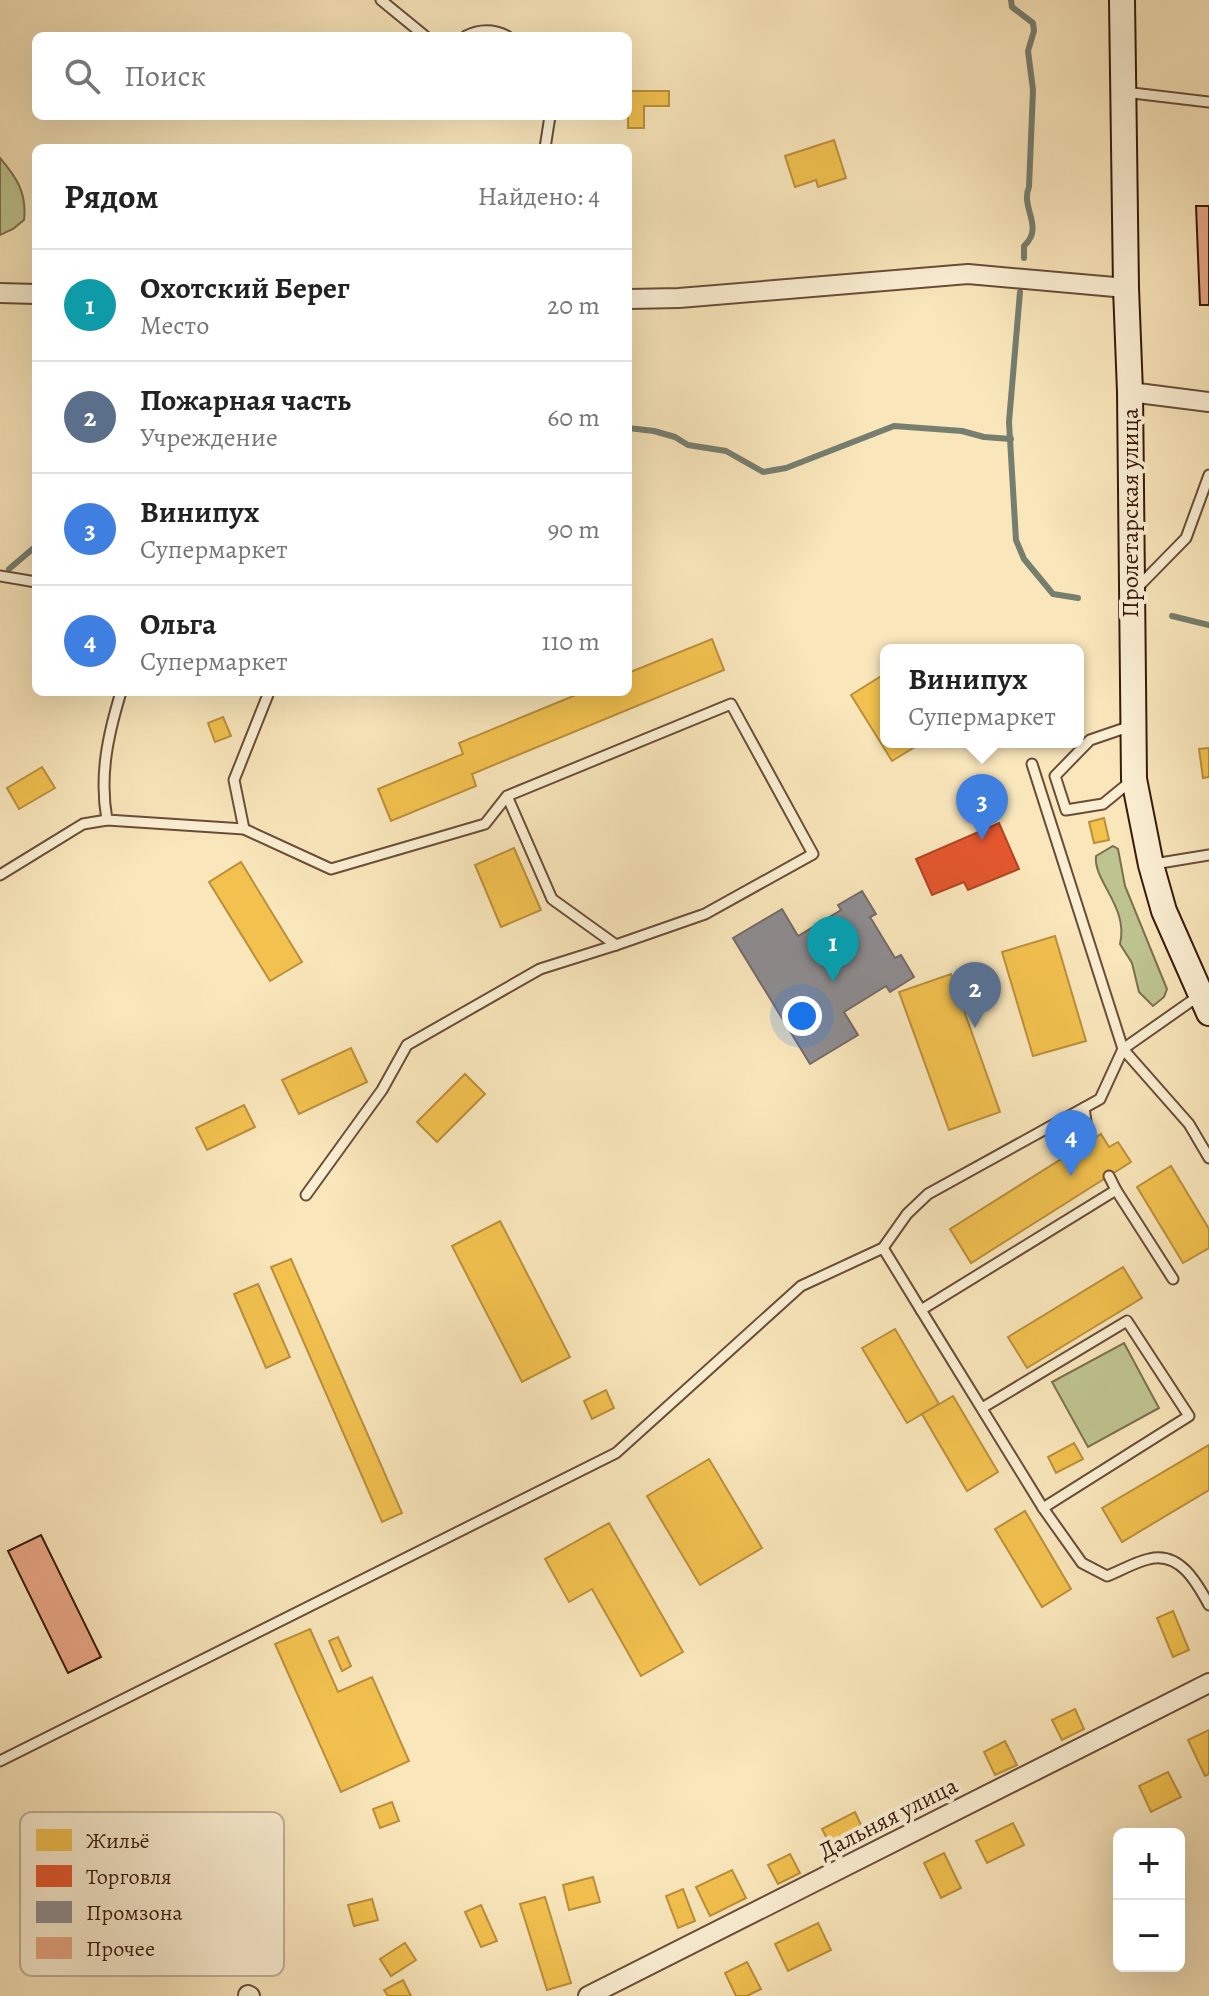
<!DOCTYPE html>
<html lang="ru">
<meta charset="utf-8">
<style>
body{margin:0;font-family:Alegreya,serif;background:#f6f6f6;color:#222}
.controls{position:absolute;right:24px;bottom:24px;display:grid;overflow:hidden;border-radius:12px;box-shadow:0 8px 32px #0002}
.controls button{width:72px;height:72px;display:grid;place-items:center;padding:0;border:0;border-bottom:2px solid #e0e0e0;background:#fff;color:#222;font:40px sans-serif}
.you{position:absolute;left:802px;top:1016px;width:28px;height:28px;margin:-20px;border:6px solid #fff;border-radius:50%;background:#1a73e8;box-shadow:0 0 0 12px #1a73e833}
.badge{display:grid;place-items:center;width:52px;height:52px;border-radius:50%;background:#8f2418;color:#fff;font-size:26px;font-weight:700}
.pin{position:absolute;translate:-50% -66px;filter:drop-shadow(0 2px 4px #0008)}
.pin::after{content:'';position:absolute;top:42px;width:28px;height:24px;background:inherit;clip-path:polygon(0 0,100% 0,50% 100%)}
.popup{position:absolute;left:880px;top:644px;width:204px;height:104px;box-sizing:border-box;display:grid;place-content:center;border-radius:12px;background:#fff;filter:drop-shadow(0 2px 6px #0005);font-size:26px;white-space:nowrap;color:#767676}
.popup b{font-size:30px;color:#222}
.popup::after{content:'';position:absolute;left:50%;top:100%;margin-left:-16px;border:16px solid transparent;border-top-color:#fff}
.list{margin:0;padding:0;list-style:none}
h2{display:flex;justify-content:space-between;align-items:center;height:104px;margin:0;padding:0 32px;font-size:34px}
h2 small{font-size:26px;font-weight:400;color:#767676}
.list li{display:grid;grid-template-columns:52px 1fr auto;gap:24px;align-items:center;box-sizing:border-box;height:112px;padding:0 32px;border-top:2px solid #e0e0e0}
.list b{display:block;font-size:30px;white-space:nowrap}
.list p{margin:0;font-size:26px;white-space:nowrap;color:#767676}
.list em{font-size:26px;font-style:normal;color:#767676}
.icon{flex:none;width:44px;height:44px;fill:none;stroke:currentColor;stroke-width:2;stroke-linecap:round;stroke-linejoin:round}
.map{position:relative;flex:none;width:1209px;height:1996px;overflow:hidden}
.search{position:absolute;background:#fff;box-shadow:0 8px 32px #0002;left:32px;top:32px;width:600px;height:88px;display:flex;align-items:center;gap:20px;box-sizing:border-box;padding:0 28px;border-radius:12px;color:#767676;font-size:30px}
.panel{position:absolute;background:#fff;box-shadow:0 8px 32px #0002;left:32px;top:144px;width:600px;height:552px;border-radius:12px}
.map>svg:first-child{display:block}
.green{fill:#bec490;stroke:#7c6f4f;stroke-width:2}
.homes{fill:#f2c14e;stroke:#bb8f3b;stroke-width:2}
.shops{fill:#e4572e;stroke:#b14524;stroke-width:2}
.industry{fill:#8d8d92;stroke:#746a6a;stroke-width:2}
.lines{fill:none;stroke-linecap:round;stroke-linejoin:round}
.stream{stroke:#767e6f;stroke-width:6}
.building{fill:#e9a785;stroke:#3a1a0e;stroke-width:2}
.lane-casing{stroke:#6a4d39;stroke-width:13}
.street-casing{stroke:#6a4d39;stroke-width:22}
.secondary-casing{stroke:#3a1a0e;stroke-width:28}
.lane{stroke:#fbefd3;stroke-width:9}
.street{stroke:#fbefd3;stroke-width:18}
.secondary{stroke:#fbefd3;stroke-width:24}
.labels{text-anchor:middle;stroke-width:8;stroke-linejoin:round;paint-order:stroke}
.street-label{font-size:24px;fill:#3a1a0e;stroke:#fbefd3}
.key{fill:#fbefd3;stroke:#c1af98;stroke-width:2}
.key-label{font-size:22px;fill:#3a1a0e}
</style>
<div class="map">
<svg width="1209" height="1996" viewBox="0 0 1209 1996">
<rect width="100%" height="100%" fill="#f9e6bb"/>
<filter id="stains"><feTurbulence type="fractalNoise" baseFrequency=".0025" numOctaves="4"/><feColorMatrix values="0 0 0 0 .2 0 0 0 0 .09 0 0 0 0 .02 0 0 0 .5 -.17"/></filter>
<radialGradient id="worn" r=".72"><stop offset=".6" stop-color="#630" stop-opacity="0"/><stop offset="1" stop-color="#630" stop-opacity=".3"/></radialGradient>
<g class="green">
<path d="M 0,158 C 17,178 27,193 24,220 L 13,229 L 0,235 Z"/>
<path d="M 1113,846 L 1118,849 L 1125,886 L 1167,989 L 1164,997 L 1153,1006 L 1139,992 L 1132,963 L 1120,944 C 1129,907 1093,881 1096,856 Z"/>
<polygon points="1124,1343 1159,1408 1088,1447 1052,1382"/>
</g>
<g class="homes">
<polygon points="628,91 669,91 669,106 644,106 644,128 628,128"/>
<polygon points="834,140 846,178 818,187 816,180 795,187 785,156"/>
<polygon points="712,639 724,670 472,774 476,786 391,821 378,789 463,754 459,743 583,692 628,692 628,673"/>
<polygon points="886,673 886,742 923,742 892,761 851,695"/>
<polygon points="223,717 231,736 215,742 208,723"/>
<polygon points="1209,748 1209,777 1203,778 1199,749"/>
<polygon points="42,767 55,788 19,809 7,788"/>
<polygon points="1104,818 1109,840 1094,843 1089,822"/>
<polygon points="514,848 541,910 501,927 475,865"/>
<polygon points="241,862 302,962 270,981 209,882"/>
<polygon points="1055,936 1086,1041 1033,1056 1002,952"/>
<polygon points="951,974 1000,1112 949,1130 899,992"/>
<polygon points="351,1048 367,1082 299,1114 282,1080"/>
<polygon points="465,1074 485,1094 437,1142 417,1122"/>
<polygon points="244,1105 255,1127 207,1150 196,1128"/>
<polygon points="1101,1134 1109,1147 1118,1142 1131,1162 971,1263 950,1229"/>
<polygon points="1171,1166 1209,1229 1209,1248 1183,1263 1137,1187"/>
<polygon points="500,1221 570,1357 522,1382 452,1246"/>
<polygon points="291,1259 402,1513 382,1522 271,1267"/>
<polygon points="1123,1267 1142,1298 1027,1368 1008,1337"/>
<polygon points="258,1284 290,1357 266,1368 234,1294"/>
<polygon points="895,1329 939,1404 907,1423 862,1348"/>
<polygon points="606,1390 614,1408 592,1419 584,1401"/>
<polygon points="953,1396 998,1472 967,1491 922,1414"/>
<polygon points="1074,1443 1083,1459 1056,1473 1048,1457"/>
<polygon points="1209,1445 1209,1490 1122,1542 1102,1508"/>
<polygon points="709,1459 762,1548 700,1585 647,1496"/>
<polygon points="1025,1511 1071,1589 1042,1607 995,1529"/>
<polygon points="609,1523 683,1652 641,1676 592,1589 569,1602 545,1559"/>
<polygon points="1173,1611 1189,1650 1173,1657 1157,1618"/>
<polygon points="310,1629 338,1692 372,1677 409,1761 341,1792 275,1644"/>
<polygon points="338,1637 351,1666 342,1671 329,1641"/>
<polygon points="1075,1709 1084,1729 1062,1740 1052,1720"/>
<polygon points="1209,1730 1209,1774 1205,1776 1188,1740"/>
<polygon points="1005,1741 1017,1765 995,1775 984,1752"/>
<polygon points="1168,1772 1181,1797 1151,1812 1139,1786"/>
<polygon points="392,1802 399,1821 380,1828 373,1809"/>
<polygon points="855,1812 867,1838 835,1854 822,1829"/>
<polygon points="1013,1823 1024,1845 987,1863 976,1841"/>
<polygon points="944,1853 961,1888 941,1898 924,1863"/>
<polygon points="790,1854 800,1873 778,1884 768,1865"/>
<polygon points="732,1870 746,1898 710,1916 696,1887"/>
<polygon points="593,1877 600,1902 569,1910 563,1885"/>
<polygon points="683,1889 695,1921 678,1928 666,1896"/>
<polygon points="545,1897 571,1983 547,1990 520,1904"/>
<polygon points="372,1899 378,1920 354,1926 348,1905"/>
<polygon points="481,1905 497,1941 481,1947 465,1912"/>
<polygon points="818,1923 831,1950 788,1971 775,1944"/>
<polygon points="405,1943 416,1960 391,1976 380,1959"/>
<polygon points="747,1962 761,1989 747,1996 736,1996 725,1973"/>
<polygon points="403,1980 411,1996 388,1996 384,1990"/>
</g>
<polygon class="shops" points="999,823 1019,869 968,890 964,882 932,895 916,859"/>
<polygon class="industry" points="862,891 876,914 870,917 895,958 901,955 914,977 890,992 886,986 844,1012 858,1035 810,1064 733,938 782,909 798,936 841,910 838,905"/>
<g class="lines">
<g class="stream">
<path d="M 1011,0 L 1012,7 L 1033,23 L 1034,31 L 1028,51 L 1033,90 L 1029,187 C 1020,208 1045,227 1024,246 L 1024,258"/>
<polyline points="1020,292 1009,422 1016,540 1024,559 1053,594 1078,598"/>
<polyline points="628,428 654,431 675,437 688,445 726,451 763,472 786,468 894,426 962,431 984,437 1011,439"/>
<polyline points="9,569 36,546"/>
<polyline points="1172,616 1209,625"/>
</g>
</g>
<g class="building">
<polygon points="1196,206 1209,206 1209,305 1200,305"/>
<polygon points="41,1535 101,1657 68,1673 8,1551"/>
</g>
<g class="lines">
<defs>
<g id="lane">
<polyline points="381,0 425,36"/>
<path d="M 466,36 C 479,29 494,29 507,36"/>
<polyline points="1124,92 1209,102"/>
<polyline points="545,148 550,116"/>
<polyline points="0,576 36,582"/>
<polyline points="1136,589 1186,538 1209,475"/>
<path d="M 121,692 C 108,735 99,775 107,820 L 244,829 L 331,869 L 485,824 L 507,796 L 731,704 L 813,854 L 705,914 L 616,945 L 552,899 L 507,796"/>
<polyline points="1032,764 1123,1049 1189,1124 1209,1158"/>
<polyline points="1131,781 1103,804 1066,810 1055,776 1090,740 1131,726"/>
<polyline points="244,829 234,780 269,692"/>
<polyline points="1154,864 1209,855"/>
<polyline points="0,875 83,824 107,820"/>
<polyline points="1084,1108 1089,1141"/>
<polyline points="1116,1190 1173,1279"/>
<polyline points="306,1195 382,1090 407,1045 540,969 616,945"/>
<polyline points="883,1248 921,1310 1116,1190 1109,1176"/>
<path d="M 921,1310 L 1043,1508 L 1082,1563 L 1107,1576 C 1120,1571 1135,1562 1149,1559 C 1180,1551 1197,1583 1209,1605"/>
<polyline points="982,1408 1127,1321 1189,1416 1043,1508"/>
<polyline points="0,1761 616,1453 801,1286 883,1248 907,1214 928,1194 1100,1099 1123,1049 1200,995"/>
</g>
<g id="street">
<polyline points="0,293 36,294"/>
<polyline points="628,299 679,298 968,274 1126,288"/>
<polyline points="1130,392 1209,402"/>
<polyline points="248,1995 250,1996"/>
<polyline points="588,1996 1209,1683"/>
</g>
<polyline id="secondary" points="1122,0 1126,288 1130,392 1134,779 1151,865 1164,911 1209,1013"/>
</defs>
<use href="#lane" class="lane-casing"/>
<use href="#street" class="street-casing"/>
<use href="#secondary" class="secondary-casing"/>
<use href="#lane" class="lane"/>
<use href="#street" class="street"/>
<use href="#secondary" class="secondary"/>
</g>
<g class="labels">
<g class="street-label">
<text transform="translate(1130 513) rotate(-90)" y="8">Пролетарская улица</text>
<text transform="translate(888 1818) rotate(-27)" y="8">Дальняя улица</text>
</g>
</g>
<rect x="20" y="1812" width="264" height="164" rx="12" class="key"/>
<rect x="36" y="1829" width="36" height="22" fill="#f2c14e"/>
<rect x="36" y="1865" width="36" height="22" fill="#e4572e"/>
<rect x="36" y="1901" width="36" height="22" fill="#8d8d92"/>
<rect x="36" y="1937" width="36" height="22" fill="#e9a785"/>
<g class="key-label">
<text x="86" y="1848">Жильё</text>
<text x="86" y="1884">Торговля</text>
<text x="86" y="1920">Промзона</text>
<text x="86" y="1956">Прочее</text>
</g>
<rect width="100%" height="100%" filter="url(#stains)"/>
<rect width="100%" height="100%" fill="url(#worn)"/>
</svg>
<div class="controls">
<button>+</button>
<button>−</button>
</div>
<div class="you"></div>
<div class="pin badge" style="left:833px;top:982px;background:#0f9aa8">1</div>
<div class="pin badge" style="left:975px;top:1028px;background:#5c6f8a">2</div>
<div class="pin badge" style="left:982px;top:840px;background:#3f7fe0">3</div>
<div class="popup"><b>Винипух</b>Супермаркет</div>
<div class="pin badge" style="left:1071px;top:1176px;background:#3f7fe0">4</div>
<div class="search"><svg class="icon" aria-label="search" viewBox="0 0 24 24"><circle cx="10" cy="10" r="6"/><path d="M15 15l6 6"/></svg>Поиск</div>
<section class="panel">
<h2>Рядом<small>Найдено: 4</small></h2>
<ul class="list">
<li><span class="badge" style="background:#0f9aa8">1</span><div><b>Охотский Берег</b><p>Место</p></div><em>20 m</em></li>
<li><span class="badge" style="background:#5c6f8a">2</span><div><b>Пожарная часть</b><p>Учреждение</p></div><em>60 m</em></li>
<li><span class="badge" style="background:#3f7fe0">3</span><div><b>Винипух</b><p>Супермаркет</p></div><em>90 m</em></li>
<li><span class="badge" style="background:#3f7fe0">4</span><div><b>Ольга</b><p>Супермаркет</p></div><em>110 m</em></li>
</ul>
</section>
</div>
